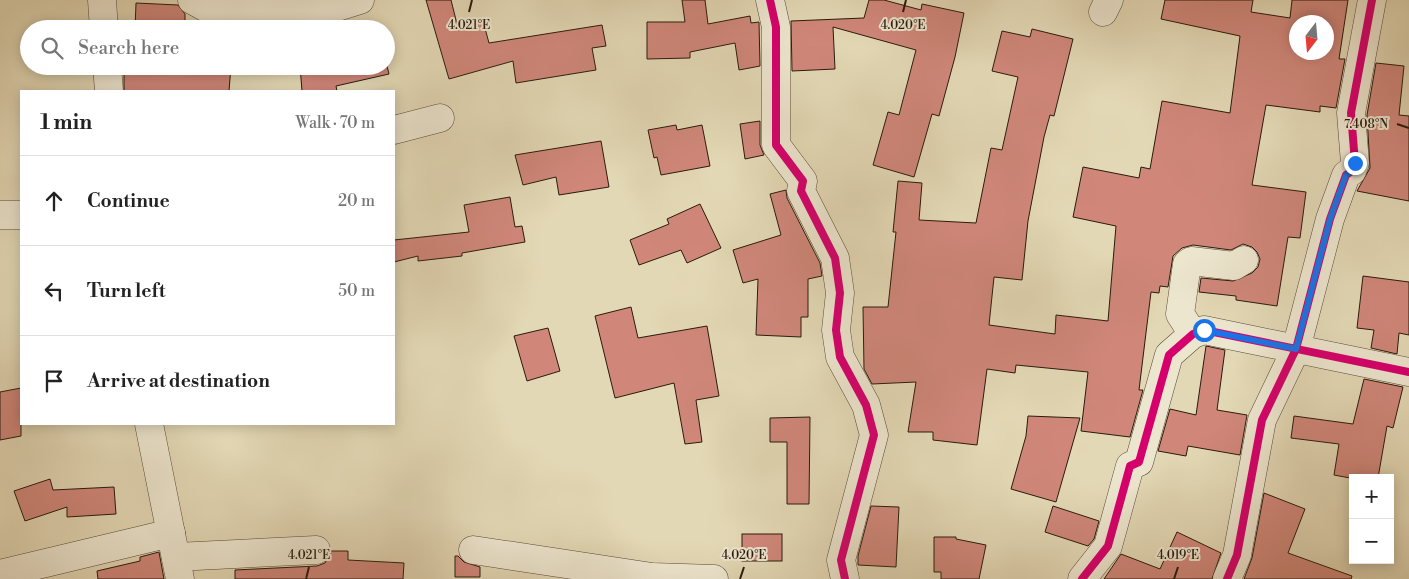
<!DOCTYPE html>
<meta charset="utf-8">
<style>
body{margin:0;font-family:"Libre Bodoni",serif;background:#f2f2f2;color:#222}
.controls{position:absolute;right:15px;bottom:15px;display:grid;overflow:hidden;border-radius:0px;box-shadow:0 2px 12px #0003}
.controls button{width:45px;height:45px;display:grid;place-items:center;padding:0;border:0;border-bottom:1px solid #e0e0e0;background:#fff;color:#222;font:25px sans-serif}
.compass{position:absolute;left:1289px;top:15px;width:45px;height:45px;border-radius:50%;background:#fff;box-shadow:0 2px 12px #0003;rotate:196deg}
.stop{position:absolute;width:15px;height:15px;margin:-11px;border:4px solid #1a73e8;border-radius:50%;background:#fff}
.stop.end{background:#1a73e8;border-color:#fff;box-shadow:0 1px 5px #0008}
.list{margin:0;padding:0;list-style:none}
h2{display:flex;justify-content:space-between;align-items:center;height:65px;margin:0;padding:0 20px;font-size:21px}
h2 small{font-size:16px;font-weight:400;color:#767676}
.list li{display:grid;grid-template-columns:32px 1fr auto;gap:15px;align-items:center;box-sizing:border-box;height:90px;padding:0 20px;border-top:1px solid #e0e0e0}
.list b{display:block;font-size:19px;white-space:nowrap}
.list em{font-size:16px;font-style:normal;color:#767676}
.icon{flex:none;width:28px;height:28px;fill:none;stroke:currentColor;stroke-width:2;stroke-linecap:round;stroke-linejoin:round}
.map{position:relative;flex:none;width:1409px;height:579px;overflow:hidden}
.search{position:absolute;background:#fff;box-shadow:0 2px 12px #0003;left:20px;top:20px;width:375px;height:55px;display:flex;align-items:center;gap:12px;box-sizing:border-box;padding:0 18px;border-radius:28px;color:#767676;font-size:19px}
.panel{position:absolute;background:#fff;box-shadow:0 2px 12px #0003;left:20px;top:90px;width:375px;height:335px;border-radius:0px}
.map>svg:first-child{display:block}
.building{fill:#d0877a;stroke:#291a0d;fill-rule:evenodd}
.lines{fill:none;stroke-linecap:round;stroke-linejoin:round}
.minor-casing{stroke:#584a37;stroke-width:29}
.minor{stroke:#ede6cf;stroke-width:28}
.cycleway-casing{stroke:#ede6cf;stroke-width:11}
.cycleway{stroke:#d6006c;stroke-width:8}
.route{stroke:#1a73e8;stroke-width:6}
.ticks{fill:none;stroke:#291a0d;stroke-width:2}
.ticks-label{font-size:12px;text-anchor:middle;fill:#291a0d;stroke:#ede6cf;stroke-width:4;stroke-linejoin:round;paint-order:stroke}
</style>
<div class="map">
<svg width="1409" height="579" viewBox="0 0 1409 579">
<rect width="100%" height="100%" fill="#e3d8b5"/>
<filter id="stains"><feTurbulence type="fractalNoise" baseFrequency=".004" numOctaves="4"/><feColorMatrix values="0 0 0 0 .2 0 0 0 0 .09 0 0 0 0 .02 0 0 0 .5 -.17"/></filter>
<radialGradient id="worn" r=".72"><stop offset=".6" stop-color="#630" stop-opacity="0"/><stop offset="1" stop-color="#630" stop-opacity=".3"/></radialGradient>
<g class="building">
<polygon points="426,0 451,0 458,28 483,21 489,43 602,25 606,46 592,48 596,70 516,83 513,61 449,79"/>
<polygon points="682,0 705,0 708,24 750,16 751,23 759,22 760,66 739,70 735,43 690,52 690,58 647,59 647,22 685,22"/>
<polygon points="869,0 884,0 921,10 922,4 964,13 955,57 939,116 932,114 914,177 873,165 888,112 899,115 916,50 833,27 835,69 792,71 791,21 864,18"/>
<path d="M 1165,0 L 1253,0 L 1251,12 L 1290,18 L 1292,0 L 1348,0 L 1339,59 L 1345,59 L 1336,108 L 1320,106 L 1320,112 L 1266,105 L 1252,185 L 1306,192 L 1300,238 L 1288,237 L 1277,306 L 1236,300 L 1236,296 L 1199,292 L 1201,278 L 1233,281 L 1252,273 L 1258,267 L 1260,259 L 1257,252 L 1252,247 L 1243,244 L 1231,250 L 1193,245 L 1182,248 L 1173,256 L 1168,287 L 1160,286 L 1159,293 L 1151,292 L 1139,390 L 1143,390 L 1130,437 L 1081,431 L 1088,372 L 1016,365 L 1015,373 L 987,369 L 977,445 L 933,440 L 933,432 L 908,432 L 916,382 L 872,384 L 864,369 L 863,307 L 888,307 L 896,232 L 893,232 L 898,181 L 922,183 L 919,220 L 976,223 L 991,148 L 1002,150 L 1018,77 L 992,71 L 1002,31 L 1030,37 L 1032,29 L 1073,39 L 1054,116 L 1050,115 L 1044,137 L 1028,221 L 1022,280 L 994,277 L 989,325 L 1055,334 L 1056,315 L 1108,321 L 1116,226 L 1073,217 L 1083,167 L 1139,178 L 1141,167 L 1150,169 L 1162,101 L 1230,113 L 1240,36 L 1161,19 ZM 1296,22 L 1326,22 L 1326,52 L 1296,52 Z"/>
<polygon points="136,3 178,5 185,14 185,29 135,29"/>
<polygon points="332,25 332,29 297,29 297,26"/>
<polygon points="386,62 389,74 336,86 337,91 302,91 300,66 386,66"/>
<polygon points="1376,63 1404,66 1399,115 1409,116 1409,201 1357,191 1370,168 1367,115"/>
<polygon points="124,66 231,66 229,91 124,91"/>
<polygon points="760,121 760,145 764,155 745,159 740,124"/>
<polygon points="676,125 677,130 702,125 710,166 661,175 657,157 654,158 648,130"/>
<polygon points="601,141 609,187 559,195 556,177 523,185 515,155"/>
<polygon points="786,190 787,198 820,263 822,276 808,279 808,317 801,317 801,337 756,335 758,279 743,283 733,250 781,235 770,194"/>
<polygon points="510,197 515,227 522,226 525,242 462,253 462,256 418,261 418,256 394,262 394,240 469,232 464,205"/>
<polygon points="700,204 721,248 687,263 681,250 639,265 630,240 669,224 667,219"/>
<polygon points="1363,276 1409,282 1409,335 1399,333 1397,354 1371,348 1374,330 1357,328"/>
<polygon points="631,307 638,338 707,326 719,396 696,400 702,442 685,444 674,383 615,398 595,316"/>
<polygon points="548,328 560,371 527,381 514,336"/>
<polygon points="1206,346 1225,350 1217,410 1247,415 1240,455 1188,446 1186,456 1158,451 1170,409 1196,415"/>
<polygon points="1364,379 1403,387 1393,428 1387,426 1378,478 1350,478 1334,475 1339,444 1291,438 1294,416 1353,424"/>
<polygon points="21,388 21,436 0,440 0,392"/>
<polygon points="1028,416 1080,418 1056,502 1011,489 1026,436"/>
<polygon points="810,417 809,504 787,504 787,442 770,442 770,418"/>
<polygon points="50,479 53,490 114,487 116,514 67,517 67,507 25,521 14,491"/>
<polygon points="1264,493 1305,509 1288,553 1352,576 1351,579 1244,579 1252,558"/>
<polygon points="871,506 899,507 896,567 858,565 858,556"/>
<polygon points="1053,506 1099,521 1094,539 1088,546 1045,532"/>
<polygon points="1177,532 1221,553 1212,579 1104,579 1121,554 1160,569"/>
<rect x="742" y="534" width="40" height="27"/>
<polygon points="934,537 956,537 956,539 986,545 979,579 941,579 941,572 934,572"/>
<polygon points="331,551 348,551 348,560 404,563 403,579 235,579 235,570 317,566 325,563"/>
<polygon points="159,552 164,579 98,579 97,571 140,561 140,557"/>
<polygon points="455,556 458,556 464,562 480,567 480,577 455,577"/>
</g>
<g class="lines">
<defs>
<g id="minor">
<polyline points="102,0 104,29"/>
<polyline points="192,0 214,12 328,10 360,0"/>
<polyline points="770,0 776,27 776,145 803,181 801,191 835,258 840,293 836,330 840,357 866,405 874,435 841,560 845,579"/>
<polyline points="1103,12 1109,0"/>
<polyline points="107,66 109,91"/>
<polyline points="394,130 440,118"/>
<polyline points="0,215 21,215"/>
<polyline points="1193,334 1180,314 1187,264 1191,261 1234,266 1244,260"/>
<polyline points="149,424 180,579"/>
<polyline points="473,550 652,577 714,579"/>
<polyline points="176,557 316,550"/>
<polyline points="0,574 171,533"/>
<polyline points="1082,579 1108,546 1130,466 1139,462 1169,355 1193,334 1204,330 1409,372"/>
<polyline points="1227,579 1237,555 1262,420 1296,349 1330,219 1346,175 1352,171 1355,163 1351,113 1372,0"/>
</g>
</defs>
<use href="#minor" class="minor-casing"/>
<use href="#minor" class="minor"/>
<defs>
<g id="cycleway">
<polyline points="770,0 776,27 776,145 803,181 801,191 835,258 840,293 836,330 840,357 866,405 874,435 841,560 845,579"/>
<polyline points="1082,579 1108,546 1130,466 1139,462 1169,355 1193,334 1204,330 1409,372"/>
<polyline points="1227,579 1237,555 1262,420 1296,349 1330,219 1346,175 1352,171 1355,163 1351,113 1372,0"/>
</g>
</defs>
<use href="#cycleway" class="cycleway-casing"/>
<use href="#cycleway" class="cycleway"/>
</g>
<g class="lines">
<polyline class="route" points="1204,330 1296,349 1330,219 1346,175 1352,171 1355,163"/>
</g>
<path class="ticks" d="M 469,12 L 472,0M 903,12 L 906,0M 1397,124 L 1409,128M 306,579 L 309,567M 740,579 L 744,567M 1174,579 L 1178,567"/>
<g class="ticks-label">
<text x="469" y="29">4.021°E</text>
<text x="903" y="29">4.020°E</text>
<text x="1366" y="128">7.408°N</text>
<text x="309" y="559">4.021°E</text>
<text x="744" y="559">4.020°E</text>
<text x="1178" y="559">4.019°E</text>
</g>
<rect width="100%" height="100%" filter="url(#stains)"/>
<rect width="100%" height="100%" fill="url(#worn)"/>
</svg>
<div class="controls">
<button>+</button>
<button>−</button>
</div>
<svg class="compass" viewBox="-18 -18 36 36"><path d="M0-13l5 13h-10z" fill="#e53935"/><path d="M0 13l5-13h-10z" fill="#767676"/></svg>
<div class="stop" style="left:1204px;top:330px"></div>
<div class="stop end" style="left:1355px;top:163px"></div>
<div class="search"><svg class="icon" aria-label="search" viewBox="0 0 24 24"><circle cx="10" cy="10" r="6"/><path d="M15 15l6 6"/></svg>Search here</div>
<section class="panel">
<h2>1 min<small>Walk · 70 m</small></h2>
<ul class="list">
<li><svg class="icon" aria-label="ahead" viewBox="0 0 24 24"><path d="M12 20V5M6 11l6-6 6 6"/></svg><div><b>Continue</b></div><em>20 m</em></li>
<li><svg class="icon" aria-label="left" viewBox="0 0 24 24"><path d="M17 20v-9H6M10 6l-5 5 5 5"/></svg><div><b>Turn left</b></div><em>50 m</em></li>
<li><svg class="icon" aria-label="arrive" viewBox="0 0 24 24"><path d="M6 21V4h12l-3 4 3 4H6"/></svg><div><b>Arrive at destination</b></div></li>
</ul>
</section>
</div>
